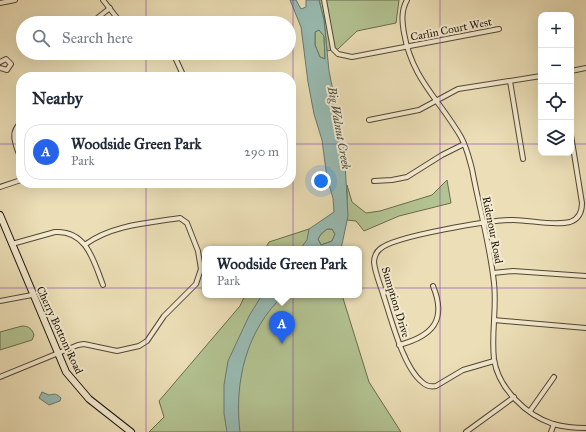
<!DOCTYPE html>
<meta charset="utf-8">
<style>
body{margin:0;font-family:"IM FELL Great Primer",serif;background:#f2f2f3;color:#1f2937}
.controls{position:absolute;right:12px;top:12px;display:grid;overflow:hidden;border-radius:8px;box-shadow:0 4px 16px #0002}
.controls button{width:36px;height:36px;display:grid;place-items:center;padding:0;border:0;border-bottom:1px solid #e0e1e3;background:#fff;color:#1f2937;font:20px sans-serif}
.you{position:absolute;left:321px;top:181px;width:14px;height:14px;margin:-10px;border:3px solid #fff;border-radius:50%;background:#1a73e8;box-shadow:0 0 0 6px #1a73e833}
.badge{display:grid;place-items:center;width:26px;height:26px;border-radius:50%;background:#2563eb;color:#fff;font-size:13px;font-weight:700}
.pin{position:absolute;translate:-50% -33px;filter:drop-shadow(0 1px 2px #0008)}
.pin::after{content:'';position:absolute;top:21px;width:14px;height:12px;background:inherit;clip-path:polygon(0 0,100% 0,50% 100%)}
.popup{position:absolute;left:202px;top:246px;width:160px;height:52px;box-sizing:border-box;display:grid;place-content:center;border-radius:8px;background:#fff;filter:drop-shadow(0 1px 3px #0005);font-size:13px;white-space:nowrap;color:#747a83}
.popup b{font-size:15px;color:#1f2937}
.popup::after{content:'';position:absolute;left:50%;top:100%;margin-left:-8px;border:8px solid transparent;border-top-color:#fff}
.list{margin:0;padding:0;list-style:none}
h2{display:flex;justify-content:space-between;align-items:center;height:52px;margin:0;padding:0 16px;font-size:17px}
h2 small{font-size:13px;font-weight:400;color:#747a83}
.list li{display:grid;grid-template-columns:26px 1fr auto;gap:12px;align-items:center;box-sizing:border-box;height:56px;margin:0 8px 8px;padding:0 8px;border:1px solid #e0e1e3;border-radius:16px}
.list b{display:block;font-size:15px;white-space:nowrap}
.list p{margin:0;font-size:13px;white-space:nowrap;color:#747a83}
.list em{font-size:13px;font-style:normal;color:#747a83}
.icon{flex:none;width:22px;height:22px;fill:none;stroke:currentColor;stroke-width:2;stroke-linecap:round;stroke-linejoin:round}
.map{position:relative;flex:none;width:586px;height:432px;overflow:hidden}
.search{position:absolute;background:#fff;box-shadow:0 4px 16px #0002;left:16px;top:16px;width:280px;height:44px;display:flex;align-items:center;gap:10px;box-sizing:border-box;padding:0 14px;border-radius:22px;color:#747a83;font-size:15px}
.panel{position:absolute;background:#fff;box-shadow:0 4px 16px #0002;left:16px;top:72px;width:280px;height:116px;border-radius:16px}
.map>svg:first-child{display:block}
.green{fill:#b3c392;stroke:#686c4c}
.water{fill:#99bcb4;stroke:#68796f;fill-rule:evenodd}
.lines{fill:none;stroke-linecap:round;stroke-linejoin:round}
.street-casing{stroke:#524733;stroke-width:6}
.secondary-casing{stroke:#1e1407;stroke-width:8}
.street{stroke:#f3ead0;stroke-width:4}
.secondary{stroke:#f3ead0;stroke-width:6}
.grid{fill:none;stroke:#7b2cbf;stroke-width:1;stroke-opacity:0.55}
.labels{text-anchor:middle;stroke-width:4;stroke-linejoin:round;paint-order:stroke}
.street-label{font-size:11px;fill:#1e1407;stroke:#f3ead0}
.water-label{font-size:12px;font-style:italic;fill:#494f44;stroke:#f3ead0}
</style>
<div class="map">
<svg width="586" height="432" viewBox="0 0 586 432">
<rect width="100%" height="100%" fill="#ecdfb7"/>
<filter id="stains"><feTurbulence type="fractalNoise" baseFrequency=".005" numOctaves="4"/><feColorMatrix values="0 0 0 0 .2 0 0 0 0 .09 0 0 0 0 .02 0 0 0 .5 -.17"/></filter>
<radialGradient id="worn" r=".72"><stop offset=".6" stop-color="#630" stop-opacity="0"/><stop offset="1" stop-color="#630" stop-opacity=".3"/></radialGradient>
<g class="green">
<polygon points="319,0 399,0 396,23 357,31 338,49 327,51 324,20"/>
<polygon points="319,30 324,36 325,59 320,57 315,45 315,32"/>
<polygon points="447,180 451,203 399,216 364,231 356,221 347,220 347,185 352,202 366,213 380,211 432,195"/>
<polygon points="309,229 308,240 303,246 328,249 265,249 269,242"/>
<polygon points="327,229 332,229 335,234 332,241 321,245 318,239 321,234"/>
<polygon points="245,295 342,295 369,382 401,432 149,432 164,417 159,401 240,306"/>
<path d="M 22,326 C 29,326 32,329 34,335 L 32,340 L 0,350 L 0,332 Z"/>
</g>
<g class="water">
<path d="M 290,0 L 296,0 L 301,9 L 306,7 L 306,0 L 319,0 L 324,20 L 329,71 L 344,145 L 348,216 L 341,249 L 300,249 L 307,240 L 309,229 L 334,212 L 333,198 L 327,178 L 322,140 L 314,114 L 308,82 L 301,27 ZM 319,30 L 324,36 L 325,59 L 320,57 L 315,45 L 315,32 ZM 327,229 L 332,229 L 335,234 L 332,241 L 321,245 L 318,239 L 321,234 Z"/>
<path d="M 262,295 L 284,295 C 246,330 234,382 240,432 L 227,432 L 224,414 L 224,385 L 228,361 L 249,316 Z"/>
<path d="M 42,392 L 49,395 C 55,394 56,393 61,398 L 60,401 L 49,405 L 39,398 Z"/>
</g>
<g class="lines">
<defs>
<g id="street">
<polyline points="103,0 121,23"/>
<polyline points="324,0 333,49 338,54 352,57 499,29"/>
<path d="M 407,0 C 401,11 402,21 404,33 C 412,79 439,99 461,137 C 467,148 469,158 472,169 C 479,207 490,245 494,283 C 497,308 491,333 494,359 C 498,388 526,415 553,424 C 564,427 575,428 586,428"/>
<polyline points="0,3 15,0"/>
<polyline points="91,23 110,8"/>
<polyline points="63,53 71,56 75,53"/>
<polyline points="173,53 184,77"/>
<polyline points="0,62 6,59 11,64 7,70 0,68"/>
<polyline points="571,71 586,68"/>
<polyline points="510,81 523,159"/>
<polyline points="369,120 419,110 458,89 541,76"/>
<path d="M 21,123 C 8,133 17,147 21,160"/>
<polyline points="374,181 392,180 407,177 442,155 464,144"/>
<polyline points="0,187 21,180"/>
<path d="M 12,244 L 55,232 C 87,230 94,262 103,285"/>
<polyline points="493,273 513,271 586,276"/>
<polyline points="0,301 32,295"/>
<polyline points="494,320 586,328"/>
<path d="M 399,345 C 433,336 447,320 433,286"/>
<path d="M 494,361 L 463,370 L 436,386 C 431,387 426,386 422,382 C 403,367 391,318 383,294 C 380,284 375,273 374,262 C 374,258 376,252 380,249 C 394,236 491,220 513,220 C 530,220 554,226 570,222 C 579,219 582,212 582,203 L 571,135"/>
<path d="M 0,377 L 78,345 L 84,344 L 117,351 L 139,346 L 147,341 L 164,316 L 196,284 L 201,269 L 198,251 L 187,223 L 180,218 C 148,223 112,225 86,244"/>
<polyline points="530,411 554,377"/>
<polyline points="466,432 514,397"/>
<polyline points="551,432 554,424"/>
</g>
<polyline id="secondary" points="0,215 66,372 89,399 131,432"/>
</defs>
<use href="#street" class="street-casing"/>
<use href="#secondary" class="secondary-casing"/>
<use href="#street" class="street"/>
<use href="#secondary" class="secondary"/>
</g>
<path class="grid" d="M 146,0 L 146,23M 293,0 L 293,432M 440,0 L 440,432M 146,53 L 146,77M 0,144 L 21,144M 291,144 L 541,144M 571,144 L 586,144M 146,183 L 146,432M 0,288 L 586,288"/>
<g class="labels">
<g class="street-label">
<text transform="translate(451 29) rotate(-11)" y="4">Carlin Court West</text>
<text transform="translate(493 230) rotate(79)" y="4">Ridenour Road</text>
<text transform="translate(396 302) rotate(73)" y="4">Sumption Drive</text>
<text transform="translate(60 330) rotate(65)" y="4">Cherry Bottom Road</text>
</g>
<g class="water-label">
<text transform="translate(339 128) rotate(80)" y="4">Big Walnut Creek</text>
</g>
</g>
<rect width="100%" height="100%" filter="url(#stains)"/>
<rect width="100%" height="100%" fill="url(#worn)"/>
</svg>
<div class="controls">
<button>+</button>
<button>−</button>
<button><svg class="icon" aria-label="locate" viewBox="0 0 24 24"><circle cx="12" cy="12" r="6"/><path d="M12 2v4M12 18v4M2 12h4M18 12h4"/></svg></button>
<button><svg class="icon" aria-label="layers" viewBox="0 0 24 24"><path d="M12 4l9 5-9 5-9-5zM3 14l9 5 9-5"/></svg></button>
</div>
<div class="you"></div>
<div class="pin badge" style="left:282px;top:344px">A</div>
<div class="popup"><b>Woodside Green Park</b>Park</div>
<div class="search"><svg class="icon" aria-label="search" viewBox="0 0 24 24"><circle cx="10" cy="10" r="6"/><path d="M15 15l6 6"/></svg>Search here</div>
<section class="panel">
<h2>Nearby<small></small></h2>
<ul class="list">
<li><span class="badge">A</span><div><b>Woodside Green Park</b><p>Park</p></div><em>290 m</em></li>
</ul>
</section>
</div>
